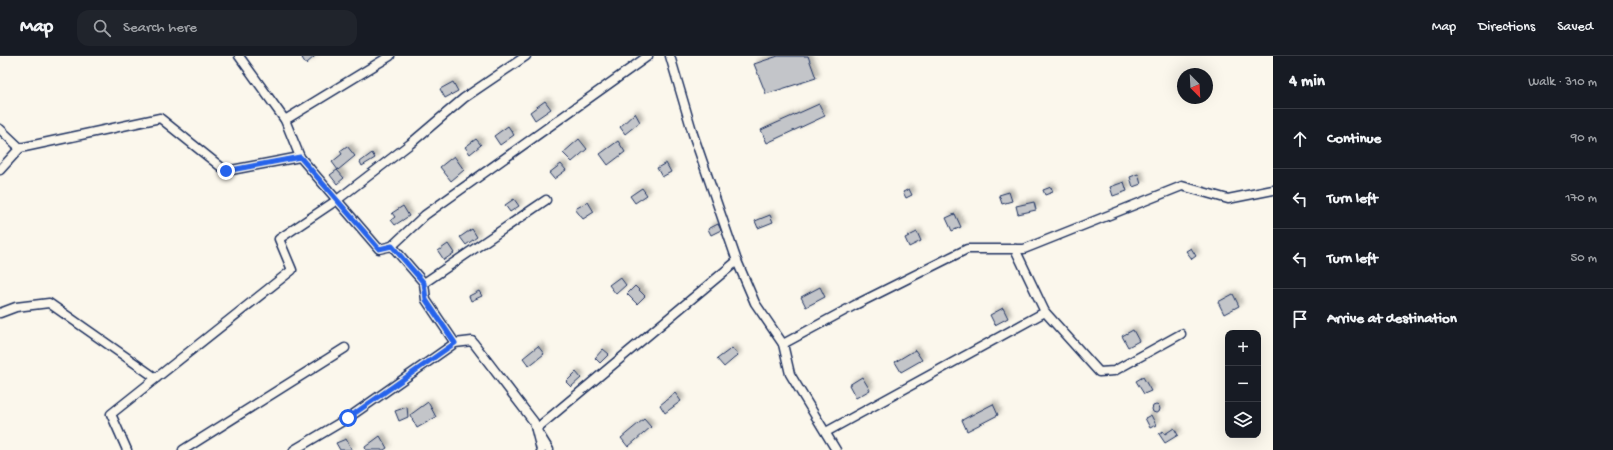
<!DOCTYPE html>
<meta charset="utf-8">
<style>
body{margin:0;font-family:"Gochi Hand",sans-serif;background:#20242c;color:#f1f3f6}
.controls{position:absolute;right:12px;bottom:12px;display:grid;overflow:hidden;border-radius:8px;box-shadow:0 4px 16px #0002}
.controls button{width:36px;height:36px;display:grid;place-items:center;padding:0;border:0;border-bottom:1px solid #363941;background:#171b24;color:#f1f3f6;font:20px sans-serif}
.compass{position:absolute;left:1177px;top:12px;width:36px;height:36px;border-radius:50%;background:#171b24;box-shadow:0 4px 16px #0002;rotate:156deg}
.stop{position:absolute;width:12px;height:12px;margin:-9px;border:3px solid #2563eb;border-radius:50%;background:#fff}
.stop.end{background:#2563eb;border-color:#fff;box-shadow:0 1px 4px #0008}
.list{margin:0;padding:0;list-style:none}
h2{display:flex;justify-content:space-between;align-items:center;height:52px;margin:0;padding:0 16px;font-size:17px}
h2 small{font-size:13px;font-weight:400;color:#9ea1a6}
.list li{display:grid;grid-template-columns:26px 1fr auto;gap:12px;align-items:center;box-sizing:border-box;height:60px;padding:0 16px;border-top:1px solid #363941}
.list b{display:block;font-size:15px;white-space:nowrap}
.list em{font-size:13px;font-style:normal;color:#9ea1a6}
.icon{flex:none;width:22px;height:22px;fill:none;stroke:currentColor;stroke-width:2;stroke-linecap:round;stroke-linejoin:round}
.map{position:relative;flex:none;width:1273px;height:394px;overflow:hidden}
header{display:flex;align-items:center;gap:24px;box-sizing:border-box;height:56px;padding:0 20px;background:#171b24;border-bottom:1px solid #363941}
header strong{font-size:19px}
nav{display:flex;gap:22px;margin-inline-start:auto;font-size:14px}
.search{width:280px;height:36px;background:#20242c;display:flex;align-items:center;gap:10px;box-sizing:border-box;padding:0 14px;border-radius:12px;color:#9ea1a6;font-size:15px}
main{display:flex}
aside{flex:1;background:#171b24}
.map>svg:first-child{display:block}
.building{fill:#c3c5c9;stroke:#1b2f5e;filter:url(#shadow)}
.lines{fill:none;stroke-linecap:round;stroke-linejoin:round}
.street-casing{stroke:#1b2f5e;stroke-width:11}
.street{stroke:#fbf7ec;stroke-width:8}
.route{stroke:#2563eb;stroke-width:5}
</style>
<header>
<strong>Map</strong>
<div class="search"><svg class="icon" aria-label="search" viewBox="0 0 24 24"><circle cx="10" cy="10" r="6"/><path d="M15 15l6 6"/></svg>Search here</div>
<nav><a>Map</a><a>Directions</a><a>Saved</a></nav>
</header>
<main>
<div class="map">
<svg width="1273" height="394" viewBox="0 0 1273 394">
<defs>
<filter id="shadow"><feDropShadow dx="3.5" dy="-3.5" stdDeviation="2" flood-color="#0004"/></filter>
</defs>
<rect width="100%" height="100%" fill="#fbf7ec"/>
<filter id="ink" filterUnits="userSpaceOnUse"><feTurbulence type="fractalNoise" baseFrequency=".025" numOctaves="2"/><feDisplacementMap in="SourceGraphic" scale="8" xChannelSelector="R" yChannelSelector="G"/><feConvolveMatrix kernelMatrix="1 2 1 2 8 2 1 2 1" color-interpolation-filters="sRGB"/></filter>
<g filter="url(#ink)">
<g class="building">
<polygon points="305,0 315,0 306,8 302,2"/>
<polygon points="778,0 808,0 816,22 766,38 754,8"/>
<polygon points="453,26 458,35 445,42 440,33"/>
<polygon points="545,45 551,53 535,64 530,56"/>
<polygon points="819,48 825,60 767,87 761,74"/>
<polygon points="635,57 640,66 625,78 620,71"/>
<polygon points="508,70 514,79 500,89 494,80"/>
<polygon points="476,83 481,89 470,98 465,91"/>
<polygon points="579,83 587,93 572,106 563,97"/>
<polygon points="618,85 625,96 608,109 600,98"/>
<polygon points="347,90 355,100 338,114 332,106 342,98 340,95"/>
<polygon points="372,97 375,102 362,110 360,106"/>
<polygon points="454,100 464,114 451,125 440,111"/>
<polygon points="666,107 671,116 662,121 657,112"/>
<polygon points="561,108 566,114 554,123 549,117"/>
<polygon points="337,114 344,122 337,128 330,119"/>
<polygon points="1138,118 1141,128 1133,131 1130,121"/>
<polygon points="1124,126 1127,135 1113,140 1110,131"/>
<polygon points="1051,131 1053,136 1045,139 1043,134"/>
<polygon points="642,132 647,139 635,147 630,140"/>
<polygon points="909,133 912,139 906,142 903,136"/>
<polygon points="1009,136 1012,145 1002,148 999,139"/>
<polygon points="514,143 519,150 510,156 505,149"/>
<polygon points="588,146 594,156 583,163 575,153"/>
<polygon points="1034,146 1036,154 1018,158 1016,150"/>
<polygon points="403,150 409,160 395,169 391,164 395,161 392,157"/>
<polygon points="955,158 961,171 952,175 946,162"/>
<polygon points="770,159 773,166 758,172 755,165"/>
<polygon points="718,168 721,174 711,179 708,173"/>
<polygon points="472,173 477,181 466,189 460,181"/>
<polygon points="917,176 921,185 909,191 905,182"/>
<polygon points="448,188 454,197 444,204 438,195"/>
<polygon points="1191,192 1196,200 1192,203 1186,195"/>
<polygon points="620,221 626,229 616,238 609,229"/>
<polygon points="635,230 645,240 637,248 627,238"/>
<polygon points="820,231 825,241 806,251 801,241"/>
<polygon points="479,235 482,240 471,245 469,240"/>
<polygon points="1233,238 1239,250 1224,258 1218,246"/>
<polygon points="1003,252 1008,262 995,269 990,259"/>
<polygon points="1133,274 1139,285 1128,291 1122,280"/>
<polygon points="538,290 544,298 529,310 523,302"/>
<polygon points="732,292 738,299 724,311 717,303"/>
<polygon points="603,293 609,298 600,307 595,302"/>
<polygon points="915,294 922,304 901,316 895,306"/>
<polygon points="576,316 581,322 571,331 566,326"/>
<polygon points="862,321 870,334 856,342 849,329"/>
<polygon points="1143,321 1151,335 1144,338 1136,325"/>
<polygon points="675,337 681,345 665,357 660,349"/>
<polygon points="428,346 436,361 417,372 410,359"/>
<polygon points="993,348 998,359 967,375 962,364"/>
<circle cx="1156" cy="353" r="4"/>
<polygon points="407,351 408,361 399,365 395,355"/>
<polygon points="1151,359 1156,369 1150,372 1145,362"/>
<polygon points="644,363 651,371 628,391 621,382"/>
<polygon points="1174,372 1178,379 1165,387 1159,378 1163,375 1165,378"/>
<polygon points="380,380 387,392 384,394 366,394 365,391"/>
<polygon points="346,383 352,394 340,394 336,387"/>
</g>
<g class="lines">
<defs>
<g id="street">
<polyline points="239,0 285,64 300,101 379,193 392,190 424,227 426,244 455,287 472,285 534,366 541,394"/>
<polyline points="670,0 693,78 737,205 755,247 783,288 790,318 836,394"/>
<polyline points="285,64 390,0"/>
<polyline points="0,73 20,92"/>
<polyline points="0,114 20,92 160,62 226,115 300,101"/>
<polyline points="392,190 425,159 648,0"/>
<polyline points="1015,193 1045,256 1099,316 1114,315 1181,278"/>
<polyline points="424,227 546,144"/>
<polyline points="0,257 16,251 49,247 156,322"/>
<polyline points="783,288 855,249 967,193 1024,193 1182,130 1228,143 1273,134"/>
<polyline points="826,376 1045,256"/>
<polyline points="127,394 111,358 292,214 279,183 337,144 410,88 464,42 526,0"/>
<polyline points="183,394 345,292"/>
<polyline points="294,394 348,362 455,287"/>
<polyline points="549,394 536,373 737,205"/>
</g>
</defs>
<use href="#street" class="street-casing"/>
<use href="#street" class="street"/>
</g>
</g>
<g class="lines" filter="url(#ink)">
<polyline class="route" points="226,115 300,101 379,193 392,190 424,227 426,244 455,287 348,362"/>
</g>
</svg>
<div class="controls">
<button>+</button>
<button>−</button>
<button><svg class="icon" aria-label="layers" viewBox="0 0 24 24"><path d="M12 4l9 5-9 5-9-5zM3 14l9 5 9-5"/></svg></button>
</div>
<svg class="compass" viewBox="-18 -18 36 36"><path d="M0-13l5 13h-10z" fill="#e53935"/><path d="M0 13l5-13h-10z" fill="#9ea1a6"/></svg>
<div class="stop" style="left:348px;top:362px"></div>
<div class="stop end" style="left:226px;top:115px"></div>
</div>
<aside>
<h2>4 min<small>Walk · 310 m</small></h2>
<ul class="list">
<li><svg class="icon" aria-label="ahead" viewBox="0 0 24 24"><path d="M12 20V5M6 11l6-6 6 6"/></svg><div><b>Continue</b></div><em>90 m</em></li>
<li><svg class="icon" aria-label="left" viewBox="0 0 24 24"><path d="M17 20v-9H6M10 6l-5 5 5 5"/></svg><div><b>Turn left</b></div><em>170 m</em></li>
<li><svg class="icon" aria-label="left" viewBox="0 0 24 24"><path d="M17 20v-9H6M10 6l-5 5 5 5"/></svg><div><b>Turn left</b></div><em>50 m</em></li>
<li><svg class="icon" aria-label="arrive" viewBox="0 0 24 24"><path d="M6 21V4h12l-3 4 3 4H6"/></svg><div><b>Arrive at destination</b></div></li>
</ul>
</aside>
</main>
